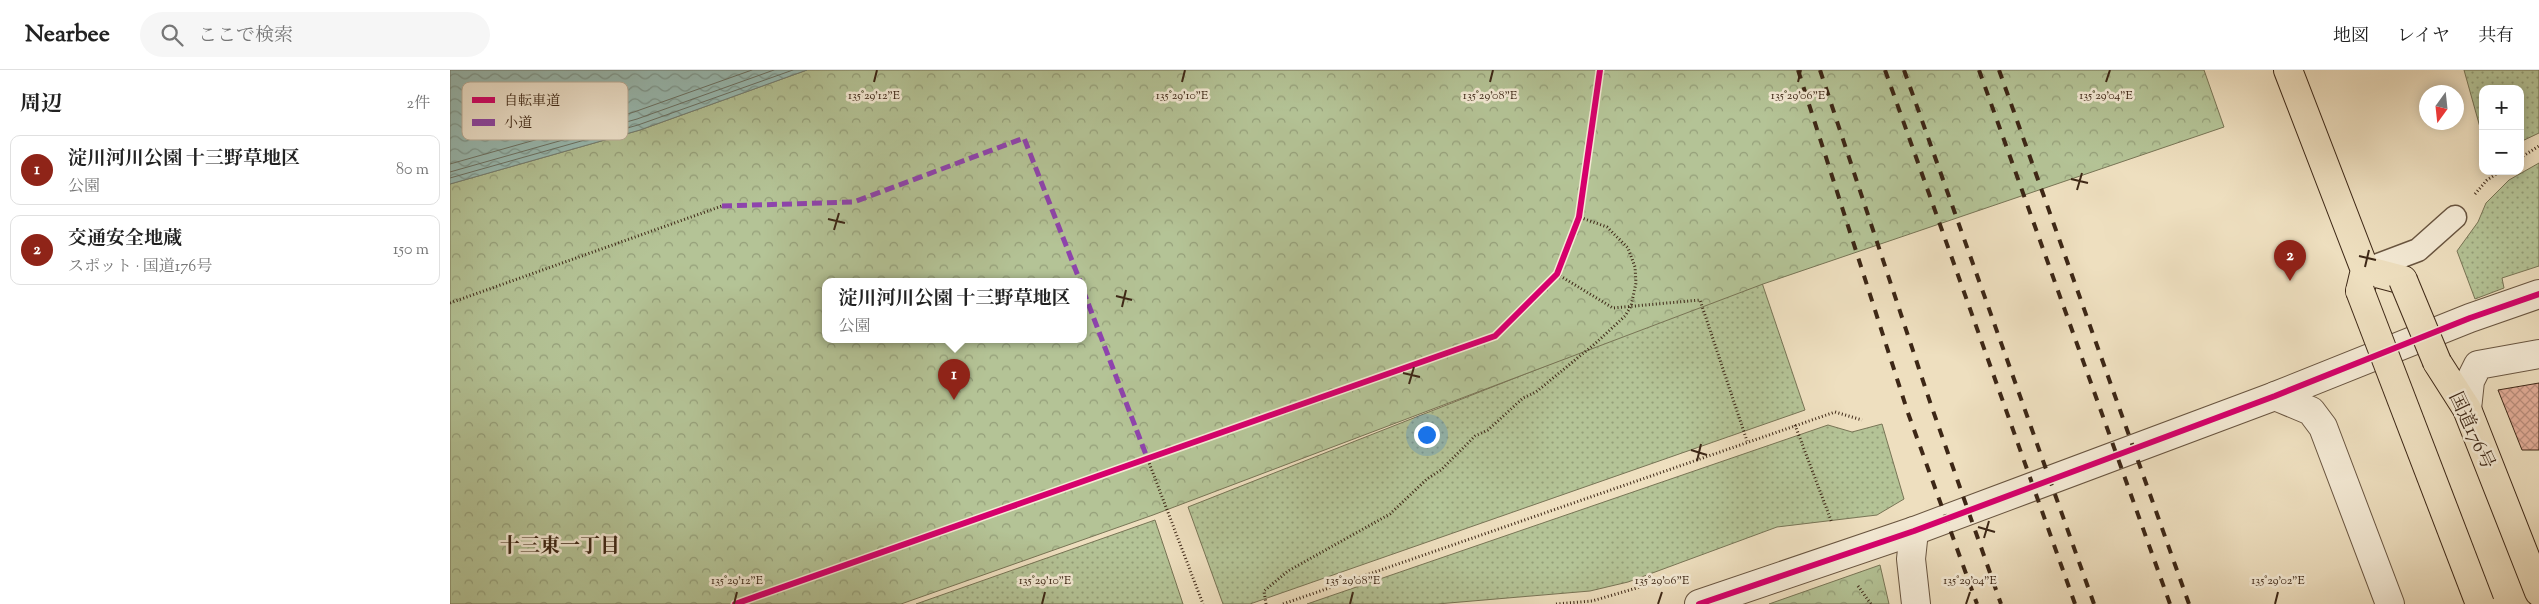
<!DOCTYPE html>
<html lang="ja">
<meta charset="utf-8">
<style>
body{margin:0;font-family:"Sorts Mill Goudy","Noto Serif JP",serif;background:#f6f6f6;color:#222}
.controls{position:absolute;right:15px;top:15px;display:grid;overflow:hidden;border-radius:10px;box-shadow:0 2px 12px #0003}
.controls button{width:45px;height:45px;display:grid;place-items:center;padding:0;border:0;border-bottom:1px solid #e0e0e0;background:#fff;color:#222;font:25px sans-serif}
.compass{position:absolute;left:1969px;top:15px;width:45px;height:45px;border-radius:50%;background:#fff;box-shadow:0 2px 12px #0003;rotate:195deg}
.you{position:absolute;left:976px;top:364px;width:18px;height:18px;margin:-12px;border:4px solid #fff;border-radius:50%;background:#1a73e8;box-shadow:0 0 0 8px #1a73e833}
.badge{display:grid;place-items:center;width:32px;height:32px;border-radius:50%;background:#8f2418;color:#fff;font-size:16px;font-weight:700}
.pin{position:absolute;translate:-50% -41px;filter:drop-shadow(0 1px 2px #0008)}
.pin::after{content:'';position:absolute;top:26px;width:18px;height:15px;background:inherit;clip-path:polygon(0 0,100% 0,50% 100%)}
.popup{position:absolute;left:372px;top:208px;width:265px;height:65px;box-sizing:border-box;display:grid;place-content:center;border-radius:10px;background:#fff;filter:drop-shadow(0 1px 4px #0005);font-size:16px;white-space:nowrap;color:#767676}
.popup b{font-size:19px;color:#222}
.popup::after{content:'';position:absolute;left:50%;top:100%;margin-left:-10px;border:10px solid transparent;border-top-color:#fff}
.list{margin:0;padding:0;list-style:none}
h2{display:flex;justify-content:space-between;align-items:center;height:65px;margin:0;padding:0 20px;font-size:21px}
h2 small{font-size:16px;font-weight:400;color:#767676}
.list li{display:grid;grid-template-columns:32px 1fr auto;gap:15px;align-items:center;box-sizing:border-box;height:70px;margin:0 10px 10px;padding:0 10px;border:1px solid #e0e0e0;border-radius:10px}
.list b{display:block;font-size:19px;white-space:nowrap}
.list p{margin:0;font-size:16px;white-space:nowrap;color:#767676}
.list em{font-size:16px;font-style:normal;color:#767676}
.icon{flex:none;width:28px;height:28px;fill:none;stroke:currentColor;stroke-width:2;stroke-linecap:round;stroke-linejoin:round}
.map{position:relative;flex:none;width:2089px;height:534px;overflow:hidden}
header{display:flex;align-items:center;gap:30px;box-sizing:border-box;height:70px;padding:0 25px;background:#fff;border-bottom:1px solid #e0e0e0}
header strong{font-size:24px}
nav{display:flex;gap:28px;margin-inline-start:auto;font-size:18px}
.search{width:350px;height:45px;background:#f6f6f6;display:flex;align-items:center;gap:12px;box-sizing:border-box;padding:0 18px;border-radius:28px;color:#767676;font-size:19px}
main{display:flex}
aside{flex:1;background:#fff}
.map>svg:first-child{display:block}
.grass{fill:url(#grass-dots);stroke:#787556}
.forest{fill:url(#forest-crowns);stroke:#787556;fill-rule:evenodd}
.water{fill:url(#water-waves);stroke:#748075}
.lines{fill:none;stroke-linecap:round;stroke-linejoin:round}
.shore{stroke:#6b7265;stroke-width:1}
.building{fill:url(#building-cross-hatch);stroke:#3d2716}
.lane-casing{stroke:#695540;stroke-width:25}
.street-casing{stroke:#695540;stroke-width:30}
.highway-casing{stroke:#3d2716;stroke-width:30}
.path{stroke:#3d2716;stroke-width:3;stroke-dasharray:1 2.5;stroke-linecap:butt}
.lane{stroke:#f4ead5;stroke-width:22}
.street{stroke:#f4ead5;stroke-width:28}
.highway{stroke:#eedfbf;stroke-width:28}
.rail{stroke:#3d2716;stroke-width:4;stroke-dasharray:9 9;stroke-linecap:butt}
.highway-bridge-casing{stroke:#3d2716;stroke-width:30;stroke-linecap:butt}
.highway-bridge{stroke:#eedfbf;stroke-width:28}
.quiet{stroke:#8e44ad;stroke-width:5;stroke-dasharray:10 5;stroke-linecap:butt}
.cycleway-casing{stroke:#f4ead5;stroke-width:9}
.cycleway{stroke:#d6006c;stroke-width:6}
.ticks{fill:none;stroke:#3d2716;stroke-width:2}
.labels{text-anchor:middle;stroke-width:5;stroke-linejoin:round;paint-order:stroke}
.street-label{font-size:19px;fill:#3d2716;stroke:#f4ead5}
.neighbourhood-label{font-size:20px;font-weight:bold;fill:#3d2716;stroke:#f4ead5}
.key{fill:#f4ead5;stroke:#bdb09c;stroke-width:1}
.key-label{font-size:14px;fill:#3d2716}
.ticks-label{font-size:12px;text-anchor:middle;fill:#3d2716;stroke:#f4ead5;stroke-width:5;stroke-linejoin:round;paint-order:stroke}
</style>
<header>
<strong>Nearbee</strong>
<div class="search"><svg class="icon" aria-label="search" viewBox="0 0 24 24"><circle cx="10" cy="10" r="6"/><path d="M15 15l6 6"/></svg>ここで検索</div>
<nav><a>地図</a><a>レイヤ</a><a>共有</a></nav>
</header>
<main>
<aside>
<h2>周辺<small>2件</small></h2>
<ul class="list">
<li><span class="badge">1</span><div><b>淀川河川公園 十三野草地区</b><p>公園</p></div><em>80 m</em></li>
<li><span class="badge">2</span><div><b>交通安全地蔵</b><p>スポット · 国道176号</p></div><em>150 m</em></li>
</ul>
</aside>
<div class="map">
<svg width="2089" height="534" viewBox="0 0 2089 534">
<defs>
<pattern id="grass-dots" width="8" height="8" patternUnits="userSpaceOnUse" patternTransform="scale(1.25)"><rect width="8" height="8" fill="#b4c396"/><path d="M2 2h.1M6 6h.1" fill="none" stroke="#949e79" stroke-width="1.8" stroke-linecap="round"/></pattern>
<pattern id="forest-crowns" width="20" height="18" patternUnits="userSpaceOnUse" patternTransform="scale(1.25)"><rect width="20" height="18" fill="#b4c396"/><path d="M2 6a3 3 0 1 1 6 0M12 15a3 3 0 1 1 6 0" fill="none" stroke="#949e79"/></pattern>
<pattern id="water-waves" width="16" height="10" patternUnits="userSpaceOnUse" patternTransform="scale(1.25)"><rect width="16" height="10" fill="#99bcb4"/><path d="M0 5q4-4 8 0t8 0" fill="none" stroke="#7e9991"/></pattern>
<pattern id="building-cross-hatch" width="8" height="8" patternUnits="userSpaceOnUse" patternTransform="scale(1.25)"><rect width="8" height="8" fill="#e4ae9a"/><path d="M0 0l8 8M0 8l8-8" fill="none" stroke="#ba8e7d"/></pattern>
</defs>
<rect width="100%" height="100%" fill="#eedfbf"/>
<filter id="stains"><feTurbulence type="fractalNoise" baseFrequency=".004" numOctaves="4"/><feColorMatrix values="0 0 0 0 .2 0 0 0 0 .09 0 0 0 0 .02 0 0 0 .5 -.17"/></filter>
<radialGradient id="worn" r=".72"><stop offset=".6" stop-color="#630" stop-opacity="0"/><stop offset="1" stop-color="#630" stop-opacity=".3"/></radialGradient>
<g class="grass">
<polygon points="2014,0 2089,0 2089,63 2070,72 2070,19 2033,19 2033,68"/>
<polygon points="2089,93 2089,196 2052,208 2054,218 2025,229 2007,181 2028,152 2036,133 2059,110"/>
<polygon points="1308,201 1355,340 800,534 773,534 738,437 1273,226"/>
<polygon points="1432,354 1454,429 1427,445 1327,457 1178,512 1140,521 987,534 857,534 1378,355 1402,362"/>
<polygon points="705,450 733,534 466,534"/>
</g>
<g class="forest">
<path d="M 357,0 L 1754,0 L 1774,57 L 1313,214 L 703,445 L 451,534 L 0,534 L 0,114 L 190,60 ZM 375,211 L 633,211 L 633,269 L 375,269 Z"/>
<polygon points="1430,495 1439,534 1319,534"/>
</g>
<polygon class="water" points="0,0 357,0 190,60 0,114"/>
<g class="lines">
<g class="shore">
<polyline points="0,94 184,42 302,0"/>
<polyline points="0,102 187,49 324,0"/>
<polyline points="0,108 188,55 343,0"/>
</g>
</g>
<polygon class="building" points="2089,313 2089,380 2072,380 2048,320"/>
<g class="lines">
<defs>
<polyline id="lane" points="1915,200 1968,180 2005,147"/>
<g id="street">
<polyline points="1825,326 1861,341 1873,357 1940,534"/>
<polyline points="2017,339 2020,311 2028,295 2089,284"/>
<polyline points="1464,461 1461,489 1466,534"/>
<polyline points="1249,534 1464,461 1825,326 2020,248 2089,224"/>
</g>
<g id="highway">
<polyline points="1838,0 1915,200 1910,221"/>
<polyline points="1915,200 1953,210"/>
<polyline points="1987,292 2017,339 2089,522"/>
</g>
</defs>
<use href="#lane" class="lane-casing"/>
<use href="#street" class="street-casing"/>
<use href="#highway" class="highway-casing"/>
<g class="path">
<polyline points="2070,88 2089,76"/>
<polyline points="2025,124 2037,110 2051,101"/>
<polyline points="1107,204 1163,238 1250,230 1297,371"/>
<polyline points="0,233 272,136"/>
<polyline points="1345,355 1382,453"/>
<polyline points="698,390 753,534"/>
<polyline points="1408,516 1421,534"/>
<polyline points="816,534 814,521 838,501 940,444 977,409 991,400 1025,366 1038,360 1073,328 1086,322 1147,272 1175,246 1181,236 1186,213 1185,197 1178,178 1157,157 1129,147"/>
<polyline points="833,534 1385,342 1412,350"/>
<polyline points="1106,534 1142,531 1228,506"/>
</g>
<use href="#lane" class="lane"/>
<use href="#street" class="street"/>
<use href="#highway" class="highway"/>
<g class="rail">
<polyline points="1348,0 1458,343 1527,534"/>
<polyline points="1370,0 1481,335 1551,534"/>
<polyline points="1435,0 1625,534"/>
<polyline points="1454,0 1644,534"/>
<polyline points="1529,0 1720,534"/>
<polyline points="1549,0 1739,534"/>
</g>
<defs>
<g id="highway-bridge">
<polyline points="1953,210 1987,292"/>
<polyline points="1910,221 2030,534"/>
</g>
</defs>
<use href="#highway-bridge" class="highway-bridge-casing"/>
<use href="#highway-bridge" class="highway-bridge"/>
<g class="quiet">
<polyline points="272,136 404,132 574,68 630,211"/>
<polyline points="633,220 698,390"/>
</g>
<defs>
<g id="cycleway">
<polyline points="285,534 1045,266 1107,204 1129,147 1150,0"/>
<polyline points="1249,534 1464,461 1825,326 2020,248 2089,224"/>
</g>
</defs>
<use href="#cycleway" class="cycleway-casing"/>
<use href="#cycleway" class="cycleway"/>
</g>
<path class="ticks" d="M 424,12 L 427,0M 732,12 L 735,0M 1040,12 L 1043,0M 1348,12 L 1351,0M 1656,12 L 1660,0M 1621,109 L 1638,113M 1627,120 L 1632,103M 378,149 L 395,153M 384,160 L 389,143M 1909,186 L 1926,190M 1915,197 L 1919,180M 666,226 L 682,230M 672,237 L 676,220M 953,303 L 970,307M 959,314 L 964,297M 1241,380 L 1257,385M 1247,391 L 1251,374M 1528,457 L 1545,462M 1534,468 L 1539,451M 284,534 L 287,522M 592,534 L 595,522M 900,534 L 903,522M 1208,534 L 1212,522M 1516,534 L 1520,522M 1825,534 L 1828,522"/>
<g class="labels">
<g class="street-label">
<text transform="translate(2023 360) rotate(65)" y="7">国道176号</text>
</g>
<g class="neighbourhood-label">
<text x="110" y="482">十三東一丁目</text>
</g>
</g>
<rect x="12" y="12" width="166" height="58" rx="8" class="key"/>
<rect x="22" y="27" width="23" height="6" fill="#d6006c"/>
<rect x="22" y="49" width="23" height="7" fill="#8e44ad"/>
<g class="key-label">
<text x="54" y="35">自転車道</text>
<text x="54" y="57">小道</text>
</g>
<g class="ticks-label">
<text x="424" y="29">135°29'12"E</text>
<text x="732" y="29">135°29'10"E</text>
<text x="1040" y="29">135°29'08"E</text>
<text x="1348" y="29">135°29'06"E</text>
<text x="1656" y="29">135°29'04"E</text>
<text x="287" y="514">135°29'12"E</text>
<text x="595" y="514">135°29'10"E</text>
<text x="903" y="514">135°29'08"E</text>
<text x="1212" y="514">135°29'06"E</text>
<text x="1520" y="514">135°29'04"E</text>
<text x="1828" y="514">135°29'02"E</text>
</g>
<rect width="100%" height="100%" filter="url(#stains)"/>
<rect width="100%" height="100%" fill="url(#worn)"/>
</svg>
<div class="controls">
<button>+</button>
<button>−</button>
</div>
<svg class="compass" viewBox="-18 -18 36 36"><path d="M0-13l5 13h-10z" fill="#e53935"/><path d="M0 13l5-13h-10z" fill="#767676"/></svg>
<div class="you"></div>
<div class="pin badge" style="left:504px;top:330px">1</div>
<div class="popup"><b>淀川河川公園 十三野草地区</b>公園</div>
<div class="pin badge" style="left:1840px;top:211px">2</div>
</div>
</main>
